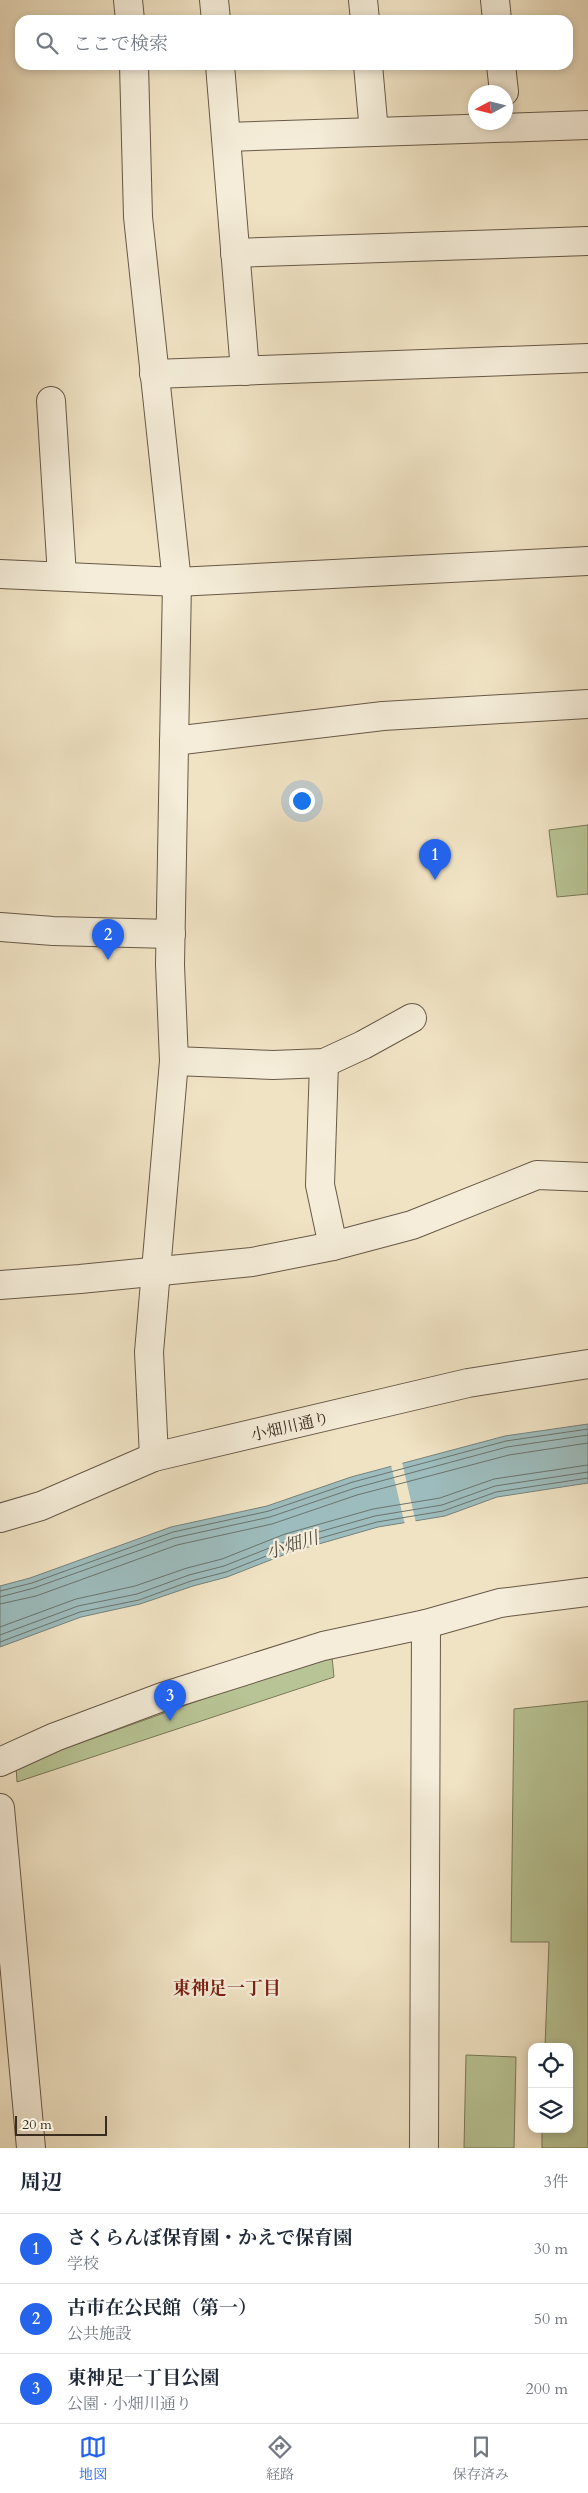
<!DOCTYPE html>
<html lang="ja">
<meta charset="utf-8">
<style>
body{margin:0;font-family:Cardo,"Noto Serif JP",serif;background:#f6f6f7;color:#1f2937}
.controls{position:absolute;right:15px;bottom:15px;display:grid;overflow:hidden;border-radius:10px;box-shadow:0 2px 8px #0003}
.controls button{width:45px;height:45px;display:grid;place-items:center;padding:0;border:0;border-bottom:1px solid #e0e1e3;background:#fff;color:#1f2937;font:25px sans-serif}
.compass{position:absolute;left:468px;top:85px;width:45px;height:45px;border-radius:50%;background:#fff;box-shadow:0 2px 8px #0003;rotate:263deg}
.scale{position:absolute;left:15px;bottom:12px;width:92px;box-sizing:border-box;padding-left:5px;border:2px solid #392b1d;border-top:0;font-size:14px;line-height:18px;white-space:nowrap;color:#392b1d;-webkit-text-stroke:4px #f5edd9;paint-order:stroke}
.you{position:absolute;left:301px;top:800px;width:18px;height:18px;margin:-12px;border:4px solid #fff;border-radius:50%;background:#1a73e8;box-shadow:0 0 0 8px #1a73e833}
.badge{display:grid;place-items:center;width:32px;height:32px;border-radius:50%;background:#2563eb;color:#fff;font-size:16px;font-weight:700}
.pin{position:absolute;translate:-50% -41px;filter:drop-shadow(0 1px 2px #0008)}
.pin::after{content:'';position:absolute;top:26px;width:18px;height:15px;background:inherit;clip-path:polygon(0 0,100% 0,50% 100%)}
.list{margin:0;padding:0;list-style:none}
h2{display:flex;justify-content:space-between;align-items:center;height:65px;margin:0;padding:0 20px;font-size:21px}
h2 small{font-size:16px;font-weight:400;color:#747a83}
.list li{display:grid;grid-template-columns:32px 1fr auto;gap:15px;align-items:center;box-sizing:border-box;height:70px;padding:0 20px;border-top:1px solid #e0e1e3}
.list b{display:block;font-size:19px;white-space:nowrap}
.list p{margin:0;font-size:16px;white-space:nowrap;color:#747a83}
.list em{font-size:16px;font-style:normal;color:#747a83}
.icon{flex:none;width:28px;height:28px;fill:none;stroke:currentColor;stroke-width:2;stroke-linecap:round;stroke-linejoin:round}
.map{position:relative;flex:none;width:588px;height:2148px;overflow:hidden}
.search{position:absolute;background:#fff;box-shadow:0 2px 8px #0003;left:15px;right:15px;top:15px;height:55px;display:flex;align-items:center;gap:12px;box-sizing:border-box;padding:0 18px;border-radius:15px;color:#747a83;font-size:19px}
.sheet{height:275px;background:#fff}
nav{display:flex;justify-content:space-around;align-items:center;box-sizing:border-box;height:70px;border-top:1px solid #e0e1e3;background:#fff;font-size:14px;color:#747a83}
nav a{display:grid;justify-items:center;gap:2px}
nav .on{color:#2563eb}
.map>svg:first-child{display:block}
.green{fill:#b8c495;stroke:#787859}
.water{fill:#9dbcbd;stroke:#75827d}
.pier{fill:#f0e3c4}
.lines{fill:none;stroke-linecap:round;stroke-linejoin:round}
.shore{stroke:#6b746d;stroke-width:1}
.minor-casing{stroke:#675947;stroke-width:30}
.minor{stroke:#f5edd9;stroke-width:28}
.labels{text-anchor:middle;stroke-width:4.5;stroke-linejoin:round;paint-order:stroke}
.street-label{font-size:16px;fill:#392b1d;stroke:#f5edd9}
.water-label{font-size:18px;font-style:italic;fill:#524f45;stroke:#f5edd9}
.neighbourhood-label{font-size:18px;font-weight:bold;fill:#7a1f14;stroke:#f5edd9}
</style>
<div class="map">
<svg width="588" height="2148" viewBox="0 0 588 2148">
<rect width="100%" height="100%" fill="#f0e3c4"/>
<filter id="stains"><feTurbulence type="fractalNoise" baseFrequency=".004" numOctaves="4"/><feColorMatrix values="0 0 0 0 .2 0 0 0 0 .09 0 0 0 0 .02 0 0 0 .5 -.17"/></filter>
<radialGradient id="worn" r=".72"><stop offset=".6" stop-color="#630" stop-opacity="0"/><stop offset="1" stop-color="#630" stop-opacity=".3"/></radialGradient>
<g class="green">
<polygon points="588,825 588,894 557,897 549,830"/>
<polygon points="332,1657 334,1677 17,1782 16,1766 284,1670"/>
<polygon points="588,1701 588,2148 542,2148 542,2129 569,2129 569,2047 545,2047 549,1942 511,1942 514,1709"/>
<polygon points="466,2055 516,2057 514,2148 464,2148"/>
</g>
<polygon class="water" points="588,1424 588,1483 497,1497 445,1516 378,1527 291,1552 227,1577 193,1586 140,1604 81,1617 0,1647 0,1586 30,1578 171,1527 267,1506 351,1477 505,1436"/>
<polygon class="pier" points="402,1462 416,1523 405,1525 391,1465"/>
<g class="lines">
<g class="shore">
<polyline points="0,1591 32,1583 173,1532 269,1511 353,1482 506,1441 588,1429"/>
<polyline points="0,1597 34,1588 174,1538 270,1517 355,1488 507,1447 588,1435"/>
<polyline points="0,1604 36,1596 177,1545 272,1524 357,1495 509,1455 588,1443"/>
<polyline points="0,1627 76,1599 135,1586 187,1568 222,1559 285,1534 373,1509 440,1498 494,1479 588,1465"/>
<polyline points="0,1635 78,1606 137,1594 189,1575 224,1566 287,1541 375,1516 442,1505 495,1486 588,1472"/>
<polyline points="0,1642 80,1612 139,1600 191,1581 226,1572 289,1547 377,1522 443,1511 496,1492 588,1478"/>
</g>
<defs>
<g id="minor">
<polyline points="128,0 130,20"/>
<polyline points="214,0 216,20"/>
<polyline points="363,0 365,20"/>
<polyline points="495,0 497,20"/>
<polyline points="134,65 138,217 177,582 170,965 174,1061 149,1352 154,1457"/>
<polyline points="220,65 245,371"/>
<polyline points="368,65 374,132"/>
<polyline points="501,65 504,92"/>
<polyline points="226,137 588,125"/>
<polyline points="235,253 588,241"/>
<polyline points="154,374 588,358"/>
<polyline points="51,401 62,576"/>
<polyline points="0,574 177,582 588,561"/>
<polyline points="174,741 383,716 588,704"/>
<polyline points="0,927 53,931 171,934"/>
<polyline points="174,1061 273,1065 324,1063 363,1045 412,1018"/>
<polyline points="324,1063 320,1185 333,1246"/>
<polyline points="0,1285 80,1279 252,1262 333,1246 412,1225 537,1175 588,1177"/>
<polyline points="0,1518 41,1506 154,1457 468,1383 588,1364"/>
<polyline points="0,1762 55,1737 162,1697 323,1646 426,1624 500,1603 588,1592"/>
<polyline points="0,1808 31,2148"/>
<polyline points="424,2148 426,1624"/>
</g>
</defs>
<use href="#minor" class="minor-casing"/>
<use href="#minor" class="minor"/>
</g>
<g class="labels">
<g class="street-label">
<text transform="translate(290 1426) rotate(-13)" y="6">小畑川通り</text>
</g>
<g class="water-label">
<text transform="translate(292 1545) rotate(-17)" y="6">小畑川</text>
</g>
<g class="neighbourhood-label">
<text x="227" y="1994">東神足一丁目</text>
</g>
</g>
<rect width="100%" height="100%" filter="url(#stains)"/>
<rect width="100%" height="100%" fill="url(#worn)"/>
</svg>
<div class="controls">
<button><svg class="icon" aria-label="locate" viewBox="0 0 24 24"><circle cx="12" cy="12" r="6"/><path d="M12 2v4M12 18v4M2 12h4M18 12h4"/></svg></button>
<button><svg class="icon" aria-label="layers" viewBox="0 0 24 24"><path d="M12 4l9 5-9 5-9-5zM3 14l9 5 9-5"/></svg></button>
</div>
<svg class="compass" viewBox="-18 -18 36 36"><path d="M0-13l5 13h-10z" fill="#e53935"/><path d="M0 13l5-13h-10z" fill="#747a83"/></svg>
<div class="scale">20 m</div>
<div class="you"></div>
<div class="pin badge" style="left:435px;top:880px">1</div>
<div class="pin badge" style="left:108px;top:960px">2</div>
<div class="pin badge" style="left:170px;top:1721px">3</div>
<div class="search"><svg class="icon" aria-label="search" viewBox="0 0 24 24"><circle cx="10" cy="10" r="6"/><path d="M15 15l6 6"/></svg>ここで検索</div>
</div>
<section class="sheet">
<h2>周辺<small>3件</small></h2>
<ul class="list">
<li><span class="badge">1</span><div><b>さくらんぼ保育園・かえで保育園</b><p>学校</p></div><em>30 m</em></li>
<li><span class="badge">2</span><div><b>古市在公民館（第一）</b><p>公共施設</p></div><em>50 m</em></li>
<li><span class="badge">3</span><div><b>東神足一丁目公園</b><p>公園 · 小畑川通り</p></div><em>200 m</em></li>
</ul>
</section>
<nav>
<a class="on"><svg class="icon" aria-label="map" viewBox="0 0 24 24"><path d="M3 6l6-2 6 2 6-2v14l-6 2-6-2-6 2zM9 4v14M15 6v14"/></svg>地図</a>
<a><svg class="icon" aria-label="directions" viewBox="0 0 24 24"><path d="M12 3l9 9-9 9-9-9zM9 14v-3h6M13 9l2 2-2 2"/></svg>経路</a>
<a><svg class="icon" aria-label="saved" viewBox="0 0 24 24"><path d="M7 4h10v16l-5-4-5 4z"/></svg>保存済み</a>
</nav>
